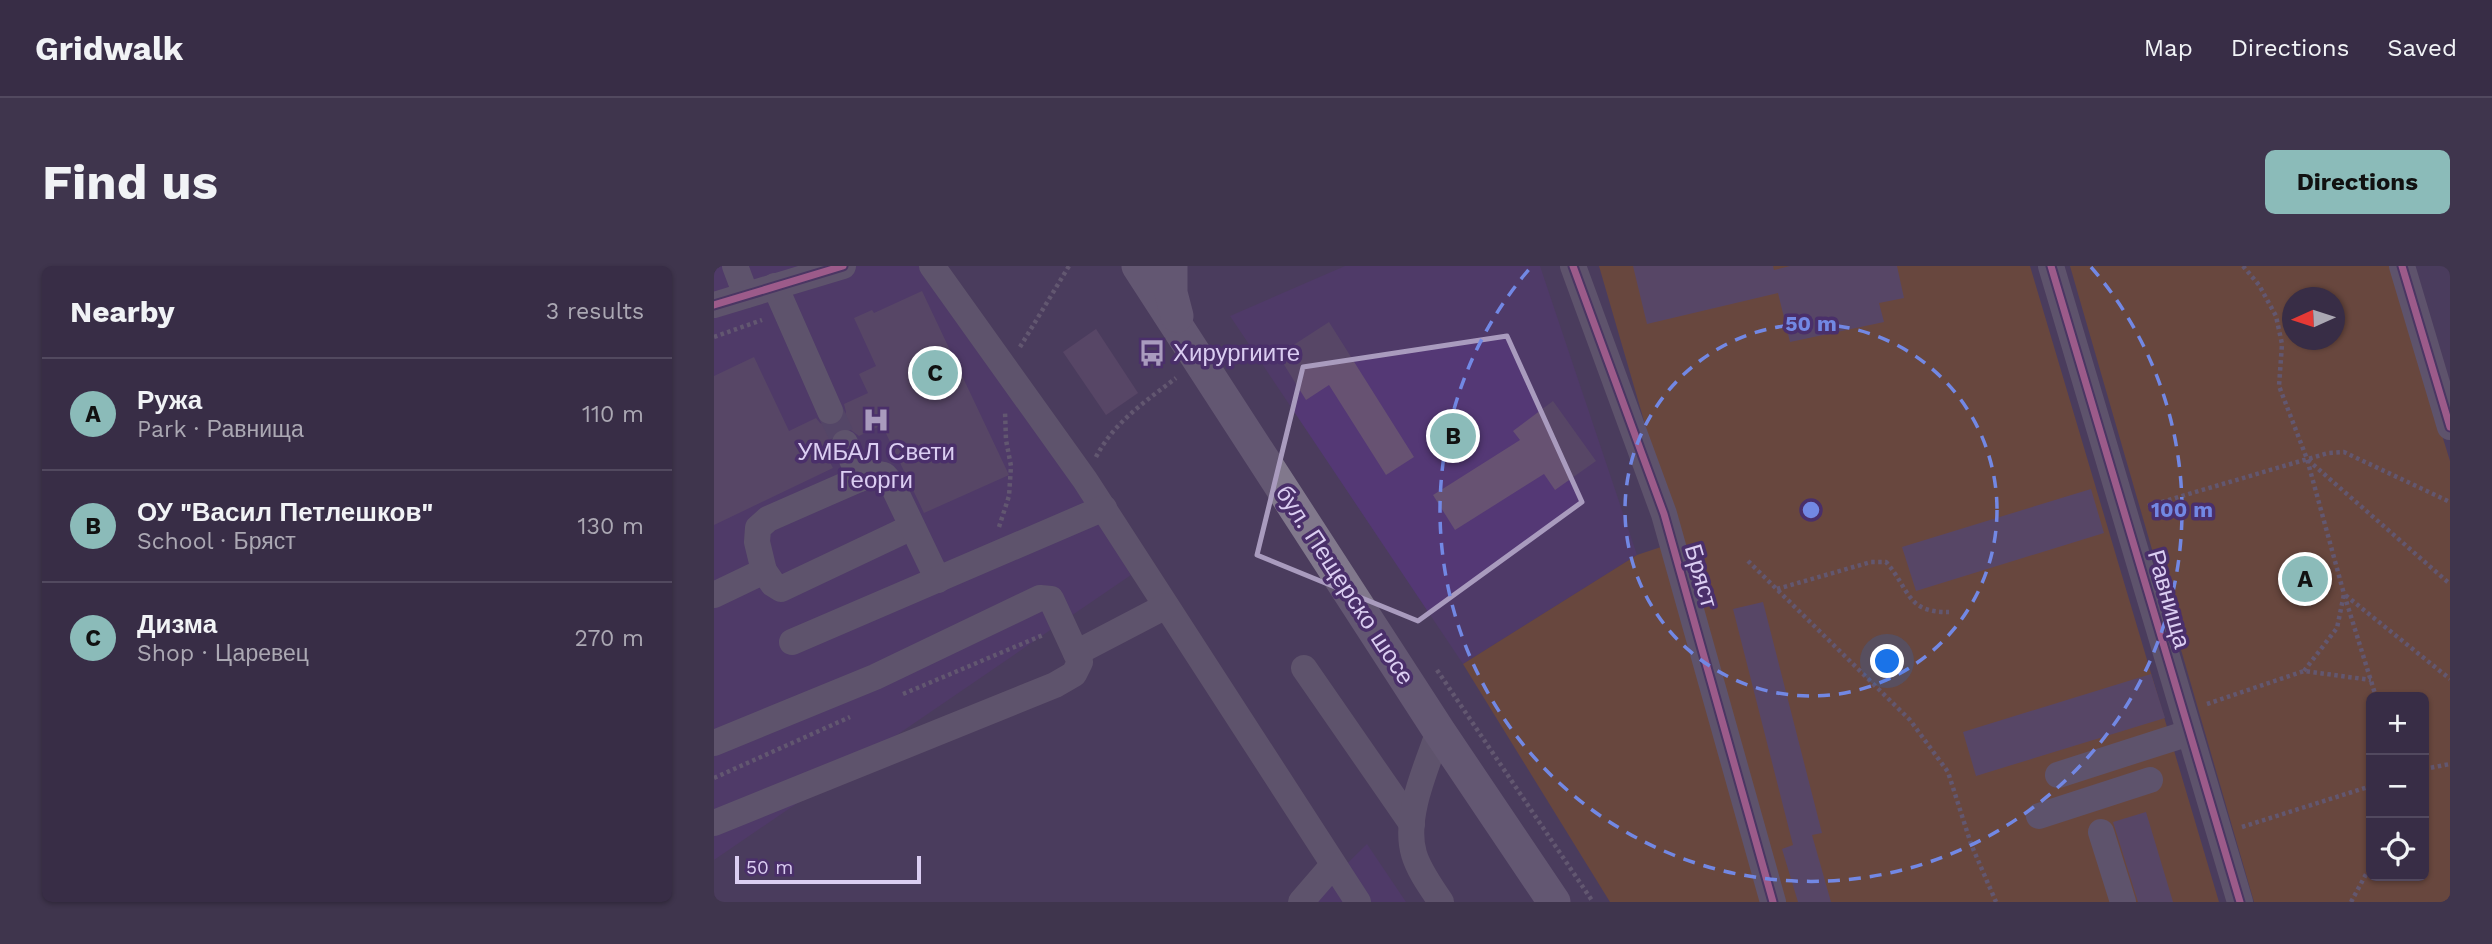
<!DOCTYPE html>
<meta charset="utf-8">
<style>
body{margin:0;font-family:"Work Sans",sans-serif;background:#3f354d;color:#f1f3f6}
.controls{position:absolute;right:21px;bottom:21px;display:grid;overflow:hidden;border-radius:10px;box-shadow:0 2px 5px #0004}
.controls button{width:63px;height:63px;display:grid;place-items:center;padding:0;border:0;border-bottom:2px solid #52495f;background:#382d46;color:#f1f3f6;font:35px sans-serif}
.compass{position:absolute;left:1568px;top:21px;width:63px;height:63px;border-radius:50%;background:#382d46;box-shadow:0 2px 5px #0004;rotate:267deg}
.scale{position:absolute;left:21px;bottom:18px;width:186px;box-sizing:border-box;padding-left:7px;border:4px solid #dbcef2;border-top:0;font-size:19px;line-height:24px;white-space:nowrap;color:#dbcef2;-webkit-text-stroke:5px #4a2f6a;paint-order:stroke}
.you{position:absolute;left:1174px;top:396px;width:24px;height:24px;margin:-18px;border:5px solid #fff;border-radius:50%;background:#1a73e8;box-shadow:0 0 0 10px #1a73e833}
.badge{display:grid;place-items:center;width:46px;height:46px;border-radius:50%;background:#8bbbb9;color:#111;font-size:23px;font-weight:700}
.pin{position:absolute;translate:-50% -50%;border:4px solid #fff;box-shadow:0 2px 7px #0006}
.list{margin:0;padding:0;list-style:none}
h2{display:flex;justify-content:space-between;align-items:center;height:91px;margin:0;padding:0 28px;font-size:30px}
h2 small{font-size:23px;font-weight:400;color:#aba8b3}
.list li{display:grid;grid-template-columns:46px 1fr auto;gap:21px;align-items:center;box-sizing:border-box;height:112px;padding:0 28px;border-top:2px solid #52495f}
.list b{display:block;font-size:26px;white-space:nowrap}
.list p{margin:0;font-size:23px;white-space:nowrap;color:#aba8b3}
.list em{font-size:23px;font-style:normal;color:#aba8b3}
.icon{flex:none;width:38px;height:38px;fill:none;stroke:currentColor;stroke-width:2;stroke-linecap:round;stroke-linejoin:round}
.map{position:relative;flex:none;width:1736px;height:636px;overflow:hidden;border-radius:10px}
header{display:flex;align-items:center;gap:42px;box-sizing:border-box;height:98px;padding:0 35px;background:#382d46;border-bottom:2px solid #52495f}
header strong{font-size:33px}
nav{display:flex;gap:38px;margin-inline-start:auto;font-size:24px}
.intro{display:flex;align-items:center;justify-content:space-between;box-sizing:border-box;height:168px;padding:0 42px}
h1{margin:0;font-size:49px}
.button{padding:18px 32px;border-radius:10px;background:#8bbbb9;color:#111;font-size:24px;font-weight:700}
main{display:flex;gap:42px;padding:0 42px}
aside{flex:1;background:#382d46;border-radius:10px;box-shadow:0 2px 5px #0004}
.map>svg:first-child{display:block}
.built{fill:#543875}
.green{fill:#8d541a;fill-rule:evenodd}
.building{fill:#675272}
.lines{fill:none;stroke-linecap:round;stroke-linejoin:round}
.minor-tunnel{stroke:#615273;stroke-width:26;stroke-dasharray:26 13;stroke-linecap:butt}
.path{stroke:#7f7888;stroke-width:4.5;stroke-dasharray:3.5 3.5;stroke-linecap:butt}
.minor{stroke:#76707e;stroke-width:26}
.major{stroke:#81788c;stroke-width:33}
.cycleway-casing{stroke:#4a2f6a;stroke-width:11}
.cycleway{stroke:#ff80c0;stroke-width:7}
.marked{fill:none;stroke:#a99bbe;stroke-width:5;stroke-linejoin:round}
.ring{fill:none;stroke:#7288e4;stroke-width:3.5;stroke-dasharray:12 9}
.labels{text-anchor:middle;stroke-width:7;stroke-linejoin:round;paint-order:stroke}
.poi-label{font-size:24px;fill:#dbcef2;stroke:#4a2f6a;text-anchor:start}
.street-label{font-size:24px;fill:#dbcef2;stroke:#4a2f6a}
.centre{fill:#7288e4;stroke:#4a2f6a;stroke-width:3.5}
.ring-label{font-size:21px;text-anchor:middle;font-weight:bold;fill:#7288e4;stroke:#4a2f6a;stroke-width:7;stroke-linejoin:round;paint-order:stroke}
</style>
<header>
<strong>Gridwalk</strong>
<nav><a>Map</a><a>Directions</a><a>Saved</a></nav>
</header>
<div class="intro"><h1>Find us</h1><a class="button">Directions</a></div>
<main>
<aside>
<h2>Nearby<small>3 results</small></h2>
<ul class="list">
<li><span class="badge">A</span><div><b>Ружа</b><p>Park · Равнища</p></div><em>110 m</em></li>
<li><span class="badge">B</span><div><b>ОУ &quot;Васил Петлешков&quot;</b><p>School · Бряст</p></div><em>130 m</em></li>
<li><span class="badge">C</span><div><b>Дизма</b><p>Shop · Царевец</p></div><em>270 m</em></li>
</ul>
</aside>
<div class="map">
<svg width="1736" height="636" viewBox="0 0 1736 636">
<rect width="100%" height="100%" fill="#4b3c5d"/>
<g class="built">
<polygon points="0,0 231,0 417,309 0,594"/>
<polygon points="631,0 826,0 923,289 749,398 516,50"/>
<polygon points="653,578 692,636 595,636 601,629"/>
</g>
<g class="green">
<polygon points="885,0 1316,0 1505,636 896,636 749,398 923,289 965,275"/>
<path d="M 1356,0 L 1676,0 L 1736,195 L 1736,636 L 1540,636 ZM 1578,32 L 1620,32 L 1620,74 L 1578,74 ZM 1657,431 L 1710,431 L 1710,610 L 1657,610 Z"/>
</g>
<g class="building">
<polygon points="919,0 1059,0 1060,4 1076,0 1183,0 1190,32 1165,37 1170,56 1076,76 1064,27 933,58"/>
<polygon points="208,25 295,209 210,247 168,159 145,170 134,162 126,162 118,168 115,176 117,184 111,187 119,202 0,259 0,110 40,91 75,165 102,152 106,157 114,160 122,160 129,154 132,146 130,138 154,127 145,108 162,100 140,52 158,44 160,47"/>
<polygon points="615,56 700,191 672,209 615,119 592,134 564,89"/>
<polygon points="382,63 424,127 392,149 349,86"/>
<polygon points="839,135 882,195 841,224 830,208 741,264 719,229 806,174 799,165"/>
<polygon points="1377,223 1390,267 1202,325 1188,281"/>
<polygon points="1049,336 1108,567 1098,569 1117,636 1084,636 1068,583 1079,579 1019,343"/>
<polygon points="1437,408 1451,452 1262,510 1249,466"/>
<polygon points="1432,546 1459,636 1424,636 1399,556"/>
</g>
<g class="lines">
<polyline class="minor-tunnel" points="116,145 131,177"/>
<g class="path">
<polyline points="1529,0 1545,19 1562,50 1568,78 1565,120 1593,193 1630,328 1662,431"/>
<polyline points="0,71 48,54"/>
<polyline points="306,81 355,0"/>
<path d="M 382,191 C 400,156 432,135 462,112"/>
<polyline points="1594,194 1736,318"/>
<polyline points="1434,240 1614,187 1630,186 1736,236"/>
<polyline points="285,261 295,230 297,200 292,174 291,146"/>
<polyline points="1034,295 1196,454 1234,506 1257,578 1282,636"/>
<path d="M 1063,323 L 1157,296 L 1172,296 C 1196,323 1192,347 1235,346"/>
<polyline points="723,404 879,636"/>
<polyline points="1590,405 1623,362 1630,328 1736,413"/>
<polyline points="189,428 329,369"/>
<polyline points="1493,438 1590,405 1657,414"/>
<polyline points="1710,503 1736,498"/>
<polyline points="0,512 136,451"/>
<polyline points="1528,561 1657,520"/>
<polyline points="1637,636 1657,599"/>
</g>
<g class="minor">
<polyline points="21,0 32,29"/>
<polyline points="218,0 371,214 644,636"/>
<polyline points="859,0 950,248 1059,636"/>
<polyline points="1337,0 1526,636"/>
<polyline points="1688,0 1736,161"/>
<polyline points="61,20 116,145"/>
<polyline points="0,39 129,0"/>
<polyline points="131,177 146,213"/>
<polyline points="50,305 59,318 67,323 198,261"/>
<polyline points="0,329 50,305 43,276 44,262 54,253 159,207 170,209 178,218 224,314"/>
<polyline points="78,376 390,242"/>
<polyline points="362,387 452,340"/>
<polyline points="590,402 698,558"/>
<path d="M 725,465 C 713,500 689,551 700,588 C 705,605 717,621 727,636"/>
<polyline points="0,477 161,411 326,332 337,333 366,396 360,408 341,419 0,557"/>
<polyline points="1344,509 1475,467"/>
<polyline points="1325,550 1436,514"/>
<polyline points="1387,566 1409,636"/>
<polyline points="587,636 619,599"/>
</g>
<g class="major">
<polyline points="424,0 725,465 840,636"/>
<polyline points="457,0 457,27 463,50"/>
</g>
<defs>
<g id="cycleway">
<polyline points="859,0 950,248 1059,636"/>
<polyline points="1337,0 1526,636"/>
<polyline points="1688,0 1736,161"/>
<polyline points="0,39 129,0"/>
</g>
</defs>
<use href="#cycleway" class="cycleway-casing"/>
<use href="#cycleway" class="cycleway"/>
</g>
<path d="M0 0H1736V636H0ZM 793,70 L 868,236 L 704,355 L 543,289 L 589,101 Z" fill="#4b3c5d" fill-opacity=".55" fill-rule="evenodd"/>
<path class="marked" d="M 793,70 L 868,236 L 704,355 L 543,289 L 589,101 Z"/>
<g class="ring">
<circle cx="1097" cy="244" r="186"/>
<path d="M1377 1A371 371 0 1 1 817 1"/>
</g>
<defs>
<symbol id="bus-bare" viewBox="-9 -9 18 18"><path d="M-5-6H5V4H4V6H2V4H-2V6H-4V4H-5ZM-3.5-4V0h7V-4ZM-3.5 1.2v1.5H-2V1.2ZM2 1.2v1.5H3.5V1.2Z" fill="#a99bbe" stroke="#4a2f6a" stroke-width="2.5" paint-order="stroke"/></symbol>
<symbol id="hospital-bare" viewBox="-9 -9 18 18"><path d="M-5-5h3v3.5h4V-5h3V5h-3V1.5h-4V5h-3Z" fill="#a99bbe" stroke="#4a2f6a" stroke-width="2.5" paint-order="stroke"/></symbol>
</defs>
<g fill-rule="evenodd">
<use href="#bus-bare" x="419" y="68" width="38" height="38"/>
<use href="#hospital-bare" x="143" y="135" width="38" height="38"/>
</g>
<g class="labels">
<g class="poi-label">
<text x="459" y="95">Хирургиите</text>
<text x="162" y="194" text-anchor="middle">УМБАЛ Свети<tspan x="162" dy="28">Георги</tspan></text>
</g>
<g class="street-label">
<text transform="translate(987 310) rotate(74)" y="8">Бряст</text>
<text transform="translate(631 319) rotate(57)" y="8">бул. Пещерско шосе</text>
<text transform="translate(1455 333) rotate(74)" y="8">Равнища</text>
</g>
</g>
<circle cx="1097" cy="244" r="10" class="centre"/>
<g class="ring-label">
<text x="1097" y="65">50 m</text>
<text x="1468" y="251">100 m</text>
</g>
</svg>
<div class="controls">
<button>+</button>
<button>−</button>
<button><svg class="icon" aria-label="locate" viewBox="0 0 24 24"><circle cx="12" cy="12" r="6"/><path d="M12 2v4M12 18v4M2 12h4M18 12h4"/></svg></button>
</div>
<svg class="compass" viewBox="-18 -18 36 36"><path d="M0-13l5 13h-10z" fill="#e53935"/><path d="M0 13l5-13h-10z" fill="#aba8b3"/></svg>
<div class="scale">50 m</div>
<div class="you"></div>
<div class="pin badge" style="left:1591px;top:313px">A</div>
<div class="pin badge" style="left:739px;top:170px">B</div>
<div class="pin badge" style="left:221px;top:107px">C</div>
</div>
</main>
